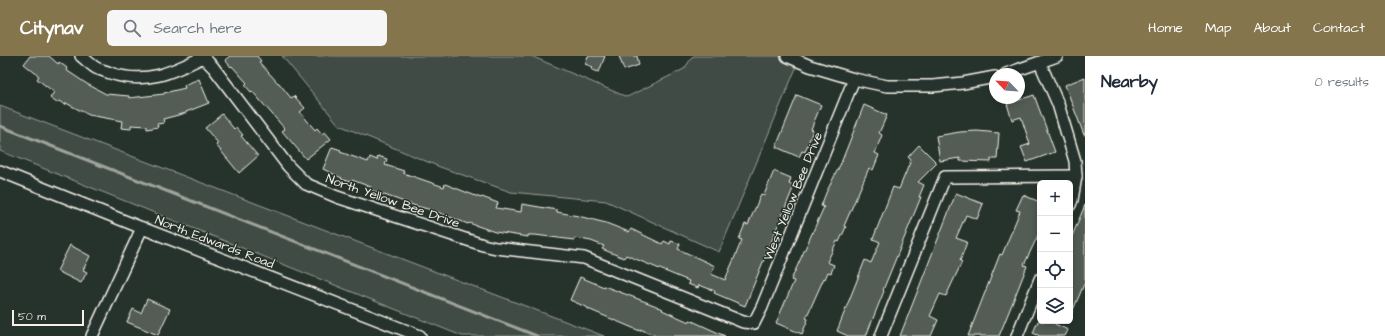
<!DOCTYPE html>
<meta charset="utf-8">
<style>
body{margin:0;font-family:"Architects Daughter",sans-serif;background:#f6f6f7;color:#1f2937}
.controls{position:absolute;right:12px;bottom:12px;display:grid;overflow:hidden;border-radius:6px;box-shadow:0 2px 10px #0003}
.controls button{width:36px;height:36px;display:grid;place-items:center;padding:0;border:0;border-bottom:1px solid #e0e1e3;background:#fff;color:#1f2937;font:20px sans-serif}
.compass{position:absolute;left:989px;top:12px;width:36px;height:36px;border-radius:50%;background:#fff;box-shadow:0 2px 10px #0003;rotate:295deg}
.scale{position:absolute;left:12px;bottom:10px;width:72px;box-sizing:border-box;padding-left:4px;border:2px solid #f4f1e8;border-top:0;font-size:11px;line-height:14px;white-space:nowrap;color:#f4f1e8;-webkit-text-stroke:3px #26332d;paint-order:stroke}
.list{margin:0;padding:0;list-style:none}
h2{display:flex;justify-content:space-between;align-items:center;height:52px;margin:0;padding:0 16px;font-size:17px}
h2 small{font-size:13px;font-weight:400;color:#747a83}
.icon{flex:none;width:22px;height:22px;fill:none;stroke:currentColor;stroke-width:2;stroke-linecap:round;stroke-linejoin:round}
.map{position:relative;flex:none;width:1085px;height:280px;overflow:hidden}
header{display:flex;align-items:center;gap:24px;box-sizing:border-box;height:56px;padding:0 20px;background:#84754c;color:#fff}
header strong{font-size:19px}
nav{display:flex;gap:22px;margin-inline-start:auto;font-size:14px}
.search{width:280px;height:36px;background:#f6f6f7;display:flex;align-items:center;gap:10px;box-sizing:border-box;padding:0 14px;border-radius:6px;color:#747a83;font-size:15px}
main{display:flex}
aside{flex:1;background:#fff}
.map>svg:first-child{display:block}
.green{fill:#414b45;stroke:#9a9e96}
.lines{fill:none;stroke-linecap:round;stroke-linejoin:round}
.stream{stroke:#9fa39b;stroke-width:3}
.building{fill:#525c55;stroke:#f4f1e8}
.minor-casing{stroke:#f4f1e8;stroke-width:14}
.minor{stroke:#26332d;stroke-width:11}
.labels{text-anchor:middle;stroke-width:3;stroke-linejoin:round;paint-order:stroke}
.street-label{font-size:13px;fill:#f4f1e8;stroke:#26332d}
</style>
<header>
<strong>Citynav</strong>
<div class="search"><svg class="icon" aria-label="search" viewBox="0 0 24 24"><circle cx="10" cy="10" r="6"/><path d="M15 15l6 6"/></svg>Search here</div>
<nav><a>Home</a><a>Map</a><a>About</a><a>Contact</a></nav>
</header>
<main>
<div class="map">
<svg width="1085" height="280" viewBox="0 0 1085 280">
<rect width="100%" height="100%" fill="#26332d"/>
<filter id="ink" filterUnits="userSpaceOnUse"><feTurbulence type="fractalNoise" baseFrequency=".025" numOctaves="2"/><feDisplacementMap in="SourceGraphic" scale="8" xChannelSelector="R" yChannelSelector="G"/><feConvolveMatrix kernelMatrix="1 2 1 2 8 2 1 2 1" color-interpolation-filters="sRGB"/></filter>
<g filter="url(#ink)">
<g class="green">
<polygon points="282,0 531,0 627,41 684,13 693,0 801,0 719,196 606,145 511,136 440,111 339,69"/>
<polygon points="0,50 604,280 462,280 0,95"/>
</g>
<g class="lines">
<polyline class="stream" points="0,70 537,280"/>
</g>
<g class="building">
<polygon points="30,0 49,0 58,8 59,6 67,12 66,14 87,28 106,38 129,40 129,42 164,38 164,37 185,32 184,29 199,23 209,47 186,56 186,57 163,63 164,67 157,68 158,71 147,73 147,70 131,69 131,73 121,72 122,65 89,59 66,47 65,49 59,45 57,47 50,42 54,36 37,23 39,20 24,8"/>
<polygon points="230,0 257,0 261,5 259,6 278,27 279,27 291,42 294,40 305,52 300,56 315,74 317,72 322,78 325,76 331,83 306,103 282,75 285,73 252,35 251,36 245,29 247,27 232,10 231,11 225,4"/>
<polygon points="588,0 605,0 599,16 592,14 593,11 585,8"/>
<polygon points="619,0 637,0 639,9 624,14"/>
<polygon points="1085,21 1085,79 1084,79 1065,29"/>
<polygon points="797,39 821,49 811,73 813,74 805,96 802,95 799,101 776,91"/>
<polygon points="1034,39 1055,96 1027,106 1021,91 1030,88 1021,61 1012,64 1007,48"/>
<polygon points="864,49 887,59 879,77 882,79 875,97 879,99 873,114 869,112 844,170 846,171 839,186 837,185 827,206 834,209 831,217 828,216 825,223 824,222 806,262 808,263 802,278 776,267 794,225 791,224 824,151 821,150 826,137 841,107"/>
<polygon points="222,58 234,73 236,71 243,79 241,80 258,100 239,117 216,89 218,87 205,72"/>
<polygon points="977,75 999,77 997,103 991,103 991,106 960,105 960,102 940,105 936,80 960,76"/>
<polygon points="919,89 937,107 918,126 924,129 919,141 921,141 883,234 884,235 866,280 848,280 837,275 865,204 871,207 880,186 873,183 893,131 899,133 911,104 908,101"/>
<polygon points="332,91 341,94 340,96 368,106 370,101 377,104 378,100 387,103 385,109 404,115 403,117 444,131 445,128 481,142 482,141 498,147 496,152 521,156 522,148 557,154 557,156 578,160 606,167 629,176 631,173 662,188 664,185 670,188 671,185 680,188 678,193 715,210 711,218 725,224 742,184 739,183 745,168 748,169 761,138 764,139 774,115 791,122 789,128 794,130 745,250 714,237 715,235 699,229 698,232 688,228 689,225 650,209 626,199 624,202 602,193 604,190 591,185 575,182 574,184 535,179 528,179 528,181 495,176 469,167 468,168 432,154 416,150 370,134 371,131 352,124 351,126 341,123 342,122 323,113"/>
<polygon points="956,137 983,148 977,163 966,159 956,182 967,186 960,205 962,206 946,240 940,238 930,260 938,264 931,280 900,280"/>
<polygon points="1023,139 1040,146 1040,175 1024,209 1027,210 1012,248 999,280 968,280 1000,198 1002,199 1020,155 1016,154"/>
<polygon points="1085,149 1085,226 1070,261 1070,185"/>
<polygon points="70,189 90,200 83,214 87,216 81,227 57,215"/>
<polygon points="580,221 604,231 604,230 654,249 663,253 662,254 689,266 690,264 725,280 656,280 640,273 640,275 588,253 588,252 570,244"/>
<polygon points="147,243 170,253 158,279 127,266 133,253 141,257"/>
<polygon points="1038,265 1056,265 1055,268 1068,274 1065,280 1040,280 1033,277"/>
</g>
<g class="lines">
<defs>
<g id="minor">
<path d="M 81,0 C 86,4 90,8 96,12 C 100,14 106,15 110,17 C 145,29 171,17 203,1 L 213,11 L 288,110 L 306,128 L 337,141 L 483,189 L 496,192 L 584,202 L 743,266 L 754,267 L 762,251 L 854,23"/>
<polyline points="787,0 810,10 854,23 887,30 933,30 963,27 995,21"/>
<polyline points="1040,7 1058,48 1075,105 1076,120 1072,144 1070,149"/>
<polyline points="1006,18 1057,0"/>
<polyline points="0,115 142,172 420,280"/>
<polyline points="92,280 142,172"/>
<polyline points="881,280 945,121 1076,120"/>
<polyline points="1017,280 1040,223"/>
</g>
</defs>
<use href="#minor" class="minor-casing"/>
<use href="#minor" class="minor"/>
</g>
</g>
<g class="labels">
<g class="street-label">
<text transform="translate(792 140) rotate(-68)" y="5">West Yellow Bee Drive</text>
<text transform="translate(393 144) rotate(19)" y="5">North Yellow Bee Drive</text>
<text transform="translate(215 185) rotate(21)" y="5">North Edwards Road</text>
</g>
</g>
</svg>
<div class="controls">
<button>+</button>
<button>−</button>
<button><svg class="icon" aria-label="locate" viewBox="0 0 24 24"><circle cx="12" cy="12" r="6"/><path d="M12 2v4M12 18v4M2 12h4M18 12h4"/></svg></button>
<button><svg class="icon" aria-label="layers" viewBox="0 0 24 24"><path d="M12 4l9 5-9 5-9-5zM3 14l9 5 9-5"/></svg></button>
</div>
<svg class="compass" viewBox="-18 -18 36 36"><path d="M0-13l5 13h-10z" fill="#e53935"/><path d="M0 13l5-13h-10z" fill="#747a83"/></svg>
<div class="scale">50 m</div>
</div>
<aside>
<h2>Nearby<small>0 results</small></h2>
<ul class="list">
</ul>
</aside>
</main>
